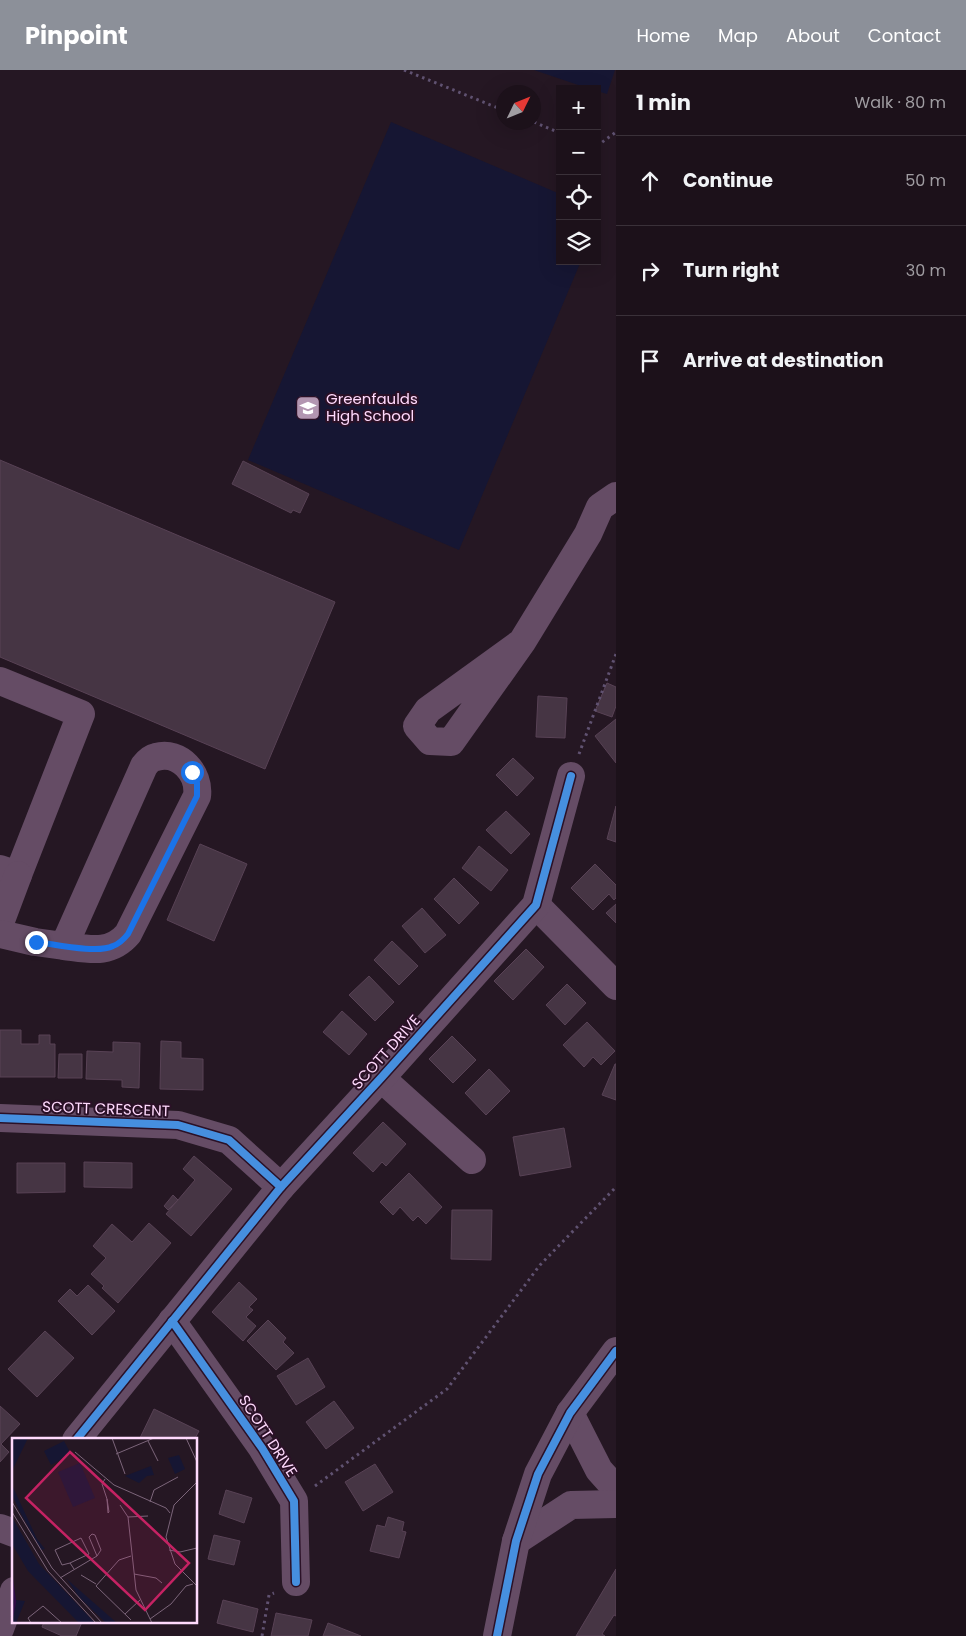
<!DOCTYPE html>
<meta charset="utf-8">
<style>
body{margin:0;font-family:Poppins,sans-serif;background:#251a23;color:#f1f3f6}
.controls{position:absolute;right:15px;top:15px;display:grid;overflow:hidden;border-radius:0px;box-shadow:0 5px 20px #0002}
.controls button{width:45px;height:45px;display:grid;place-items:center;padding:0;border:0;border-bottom:1px solid #3a3139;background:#1c111a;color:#f1f3f6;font:25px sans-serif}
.compass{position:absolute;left:496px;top:15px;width:45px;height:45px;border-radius:50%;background:#1c111a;box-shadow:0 5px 20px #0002;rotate:47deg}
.stop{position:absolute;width:15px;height:15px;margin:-11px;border:4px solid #1a73e8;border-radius:50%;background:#fff}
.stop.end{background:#1a73e8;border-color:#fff;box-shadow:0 1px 5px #0008}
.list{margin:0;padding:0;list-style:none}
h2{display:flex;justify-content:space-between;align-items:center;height:65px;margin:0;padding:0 20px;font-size:21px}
h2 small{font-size:16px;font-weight:400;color:#a09da2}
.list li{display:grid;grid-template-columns:32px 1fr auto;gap:15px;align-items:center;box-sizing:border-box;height:90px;padding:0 20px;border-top:1px solid #3a3139}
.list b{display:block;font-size:19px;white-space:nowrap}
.list em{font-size:16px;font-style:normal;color:#a09da2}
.icon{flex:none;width:28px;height:28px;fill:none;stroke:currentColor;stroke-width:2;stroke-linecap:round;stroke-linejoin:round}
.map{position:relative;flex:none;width:616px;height:1566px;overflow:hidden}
header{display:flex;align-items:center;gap:30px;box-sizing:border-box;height:70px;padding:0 25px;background:#8c9099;color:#fff}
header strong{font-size:24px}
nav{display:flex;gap:28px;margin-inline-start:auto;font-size:18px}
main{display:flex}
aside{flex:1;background:#1c111a}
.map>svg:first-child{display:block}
.green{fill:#161633}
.building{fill:#463544;stroke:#584255}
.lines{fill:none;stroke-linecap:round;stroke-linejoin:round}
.path{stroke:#605271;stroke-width:3;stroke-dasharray:2.5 4;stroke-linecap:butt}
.minor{stroke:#654c65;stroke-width:28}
.cycleway-casing{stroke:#2b1127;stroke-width:11}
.cycleway{stroke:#468fdf;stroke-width:8}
.route{stroke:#1a73e8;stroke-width:6}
.labels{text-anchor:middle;stroke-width:4;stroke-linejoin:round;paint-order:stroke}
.poi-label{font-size:15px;fill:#ffdafd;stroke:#2b1127;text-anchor:start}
.street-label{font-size:15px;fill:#ffdafd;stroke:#2b1127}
.inset-river{fill:none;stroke:#2f0c46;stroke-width:2.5}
.inset-road{fill:none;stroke:#7c657a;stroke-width:1}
.view{fill:#c52263;fill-opacity:0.15;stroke:#c52263;stroke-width:2.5}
.inset-edge{fill:none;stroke:#ffdafd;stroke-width:2.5}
</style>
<header>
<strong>Pinpoint</strong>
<nav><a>Home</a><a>Map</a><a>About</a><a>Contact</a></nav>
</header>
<main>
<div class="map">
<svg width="616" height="1566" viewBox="0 0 616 1566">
<rect width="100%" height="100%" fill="#251723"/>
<g class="green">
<polygon points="534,0 615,0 607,24 597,21 597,19 590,19"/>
<polygon points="391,52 560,124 560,191 581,191 459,480 248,390"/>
</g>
<g class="building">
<polygon points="0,390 335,532 265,699 0,587"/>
<polygon points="243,391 309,424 300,443 293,440 291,443 232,414"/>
<polygon points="607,613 616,617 616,636 612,647 595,641"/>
<polygon points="538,626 567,628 565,668 536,667"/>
<polygon points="616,649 616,693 595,666"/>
<polygon points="513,688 534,708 517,726 496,705"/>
<polygon points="616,736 616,772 607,769"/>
<polygon points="506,741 530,764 511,784 486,760"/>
<polygon points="200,774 247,794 214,871 167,850"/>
<polygon points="479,776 508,800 491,821 462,798"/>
<polygon points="595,794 616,815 616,828 614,830 609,824 593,840 571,818"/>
<polygon points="454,808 479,833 459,854 434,829"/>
<polygon points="616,834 616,853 606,843"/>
<polygon points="422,838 446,865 425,883 402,856"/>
<polygon points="392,871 418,896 399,915 374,890"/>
<polygon points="526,879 544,897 513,930 494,911"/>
<polygon points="369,906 394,932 375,951 349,925"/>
<polygon points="567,914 586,933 565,955 546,935"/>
<polygon points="342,941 367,964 349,985 323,962"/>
<polygon points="587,952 615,981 601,995 593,987 584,997 563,975"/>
<polygon points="0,960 21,960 21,974 39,974 39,965 50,965 50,974 55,974 55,1007 0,1007"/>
<polygon points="452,966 476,990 453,1013 429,989"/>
<polygon points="161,971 181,972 181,988 203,989 203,1020 160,1019"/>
<polygon points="113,972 140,973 139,1018 122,1017 122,1010 86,1009 87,981 113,982"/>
<polygon points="59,984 82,984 82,1008 58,1008"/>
<polygon points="615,994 616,994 616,1030 602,1025"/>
<polygon points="489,999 510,1021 486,1045 465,1023"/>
<polygon points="383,1052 406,1074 386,1096 382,1092 373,1102 353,1083"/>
<polygon points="564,1058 571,1097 520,1106 513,1067"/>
<polygon points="194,1086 232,1119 191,1166 166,1144 195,1110 183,1099"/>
<polygon points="84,1092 132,1093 132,1118 84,1117"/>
<polygon points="17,1093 65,1093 65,1122 17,1123"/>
<polygon points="409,1103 442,1137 426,1154 418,1146 413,1151 400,1137 393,1145 380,1132"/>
<polygon points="173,1125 178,1130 168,1140 164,1136"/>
<polygon points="452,1140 492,1140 491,1190 451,1189"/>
<polygon points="149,1153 171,1173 118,1233 102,1218 104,1216 91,1204 106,1188 93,1176 112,1154 132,1172"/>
<polygon points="239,1212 257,1229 249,1237 253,1240 246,1247 256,1256 243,1271 212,1242"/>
<polygon points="88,1215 115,1241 92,1265 58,1231 70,1219 77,1226"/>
<polygon points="268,1250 286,1268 283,1272 294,1283 276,1300 247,1271"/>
<polygon points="45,1261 74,1288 37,1327 8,1299"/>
<polygon points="308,1288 325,1317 296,1335 277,1306"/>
<polygon points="334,1331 354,1358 326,1379 306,1352"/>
<polygon points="0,1336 20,1354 1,1374 9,1382 0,1392"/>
<polygon points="154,1339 199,1361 194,1370 139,1370"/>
<polygon points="375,1394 393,1422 363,1441 345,1412"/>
<polygon points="226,1420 252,1428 244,1453 219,1444"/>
<polygon points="388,1447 404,1452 402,1461 406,1462 399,1488 370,1481 377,1455 385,1457"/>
<polygon points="214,1465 240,1471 234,1495 208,1489"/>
<polygon points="616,1499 616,1546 614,1545 602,1564 605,1566 576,1566"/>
<polygon points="223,1530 258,1539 253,1562 217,1553"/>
<polygon points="276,1543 312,1550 308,1566 271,1566"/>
<polygon points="44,1552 82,1552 76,1566 62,1566 42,1557"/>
<polygon points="328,1553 361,1566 323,1566"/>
</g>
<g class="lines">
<g class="path">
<polyline points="404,0 503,40"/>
<polyline points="534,52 560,63"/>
<polyline points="597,76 616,62"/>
<polyline points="579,684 616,584"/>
<polyline points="315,1416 447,1319 540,1195 616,1117"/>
<polyline points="262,1566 269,1525 274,1523"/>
</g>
<g class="minor">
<polyline points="522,572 428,640 417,656 430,671 451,672 522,572 588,464 600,437 616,426"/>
<polyline points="0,611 81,644 18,805 0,799"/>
<polyline points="536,835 616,916"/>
<polyline points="0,853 18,805"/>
<path d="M 0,864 L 35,872 L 64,876 L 144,696 C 147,692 151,688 156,687 C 180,680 200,704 197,726 L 128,864 C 110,885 89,879 64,876"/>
<polyline points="381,1008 472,1090"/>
<polyline points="0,1048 178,1055 229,1070 281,1117"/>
<polyline points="172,1251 262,1378 294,1431 296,1512"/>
<polyline points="570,1343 599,1400 616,1419"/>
<polyline points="76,1370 281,1117 381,1008 536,835 571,706"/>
<polyline points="0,1458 14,1463"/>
<polyline points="516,1471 571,1435 616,1434"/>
<polyline points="0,1559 14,1521"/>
<polyline points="497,1566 516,1471 538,1404 570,1343 616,1281"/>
</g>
<defs>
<g id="cycleway">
<polyline points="0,1048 178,1055 229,1070 281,1117"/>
<polyline points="172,1251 262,1378 294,1431 296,1512"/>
<polyline points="76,1370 281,1117 381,1008 536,835 571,706"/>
<polyline points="497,1566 516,1471 538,1404 570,1343 616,1281"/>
</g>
</defs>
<use href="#cycleway" class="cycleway-casing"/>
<use href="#cycleway" class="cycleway"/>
</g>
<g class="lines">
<path class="route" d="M 36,872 C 54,874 97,884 113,876 C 119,874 124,869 128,864 L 197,726 L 197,713 L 192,702"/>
</g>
<defs>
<symbol id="school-square" viewBox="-11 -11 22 22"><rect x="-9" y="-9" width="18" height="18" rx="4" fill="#b396b1" stroke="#2b1127"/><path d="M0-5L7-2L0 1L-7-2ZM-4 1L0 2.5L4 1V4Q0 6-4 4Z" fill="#fff"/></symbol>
</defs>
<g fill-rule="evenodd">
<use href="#school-square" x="294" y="324" width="28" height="28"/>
</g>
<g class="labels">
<g class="poi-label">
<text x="326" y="334">Greenfaulds<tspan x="326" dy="17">High School</tspan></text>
</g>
<g class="street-label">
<text transform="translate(386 982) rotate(-48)" y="5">SCOTT DRIVE</text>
<text transform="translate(106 1039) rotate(2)" y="5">SCOTT CRESCENT</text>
<text transform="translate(268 1366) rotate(57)" y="5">SCOTT DRIVE</text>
</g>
</g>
<g transform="translate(12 1368)">
<rect width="185" height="185" fill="#251723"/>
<path d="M 0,0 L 16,0 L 0,33 ZM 52,3 L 59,16 L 39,27 L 32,13 ZM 167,17 L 173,31 L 163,36 L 156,20 ZM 68,25 L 83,60 L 61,69 L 46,34 ZM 139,28 L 142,37 L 135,38 L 127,45 L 113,38 ZM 0,47 L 25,101 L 33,111 L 29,112 L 8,74 L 0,57 ZM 0,79 L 27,126 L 83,185 L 67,185 L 16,133 L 0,106 ZM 54,140 L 57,143 L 105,185 L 94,185 L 67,159 ZM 0,141 L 4,162 L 13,163 L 4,185 L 0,185 Z" fill="#161633"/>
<path class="inset-river" d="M 0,142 L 3,164 L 0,179"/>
<path class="inset-road" d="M 100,0 L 113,36M 174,0 L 185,24M 136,3 L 146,23M 63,14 L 102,47 L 154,70 L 158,75M 104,16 L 142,0M 93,41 L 90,46 L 95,61 L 97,74 L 96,75 L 95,61M 185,44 L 162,67 L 154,99 L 163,126 L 185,148M 0,64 L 40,130 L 90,185M 138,64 L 142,52 L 166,39M 108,67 L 116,79 L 124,152 L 140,185M 0,74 L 36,133 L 84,185M 116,79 L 136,78M 157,112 L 168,114 L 185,110M 58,125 L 77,116 L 69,100 L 43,112 L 50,127 L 58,125 L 62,131M 122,136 L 144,140 L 150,145M 69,137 L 84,146M 48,140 L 85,118 L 77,99 L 80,96 L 83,97 L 89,112 L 85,118M 113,176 L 128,162M 138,181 L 159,166 L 174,148 L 181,146M 119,182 L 84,148 L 107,122 L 119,118M 19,185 L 16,180 L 31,168 L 50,185"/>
<path class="view" d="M 58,14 L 177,125 L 133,172 L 14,60 Z"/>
<rect width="185" height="185" class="inset-edge"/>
</g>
</svg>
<div class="controls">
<button>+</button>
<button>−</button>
<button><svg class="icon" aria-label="locate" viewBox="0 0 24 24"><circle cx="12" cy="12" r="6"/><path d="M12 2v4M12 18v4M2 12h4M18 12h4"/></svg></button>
<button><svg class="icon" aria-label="layers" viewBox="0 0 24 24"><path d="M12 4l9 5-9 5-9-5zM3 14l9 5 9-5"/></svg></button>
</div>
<svg class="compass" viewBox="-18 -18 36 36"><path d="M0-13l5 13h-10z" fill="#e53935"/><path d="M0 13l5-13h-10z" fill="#a09da2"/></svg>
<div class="stop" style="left:192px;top:702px"></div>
<div class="stop end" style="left:36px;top:872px"></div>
</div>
<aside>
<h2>1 min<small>Walk · 80 m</small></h2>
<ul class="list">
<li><svg class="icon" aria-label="ahead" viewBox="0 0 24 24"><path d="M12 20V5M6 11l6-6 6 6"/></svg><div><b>Continue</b></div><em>50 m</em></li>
<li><svg class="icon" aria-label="right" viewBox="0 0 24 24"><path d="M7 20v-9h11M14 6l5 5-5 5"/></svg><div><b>Turn right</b></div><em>30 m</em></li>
<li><svg class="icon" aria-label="arrive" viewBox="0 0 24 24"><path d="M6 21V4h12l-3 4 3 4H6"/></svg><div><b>Arrive at destination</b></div></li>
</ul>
</aside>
</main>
